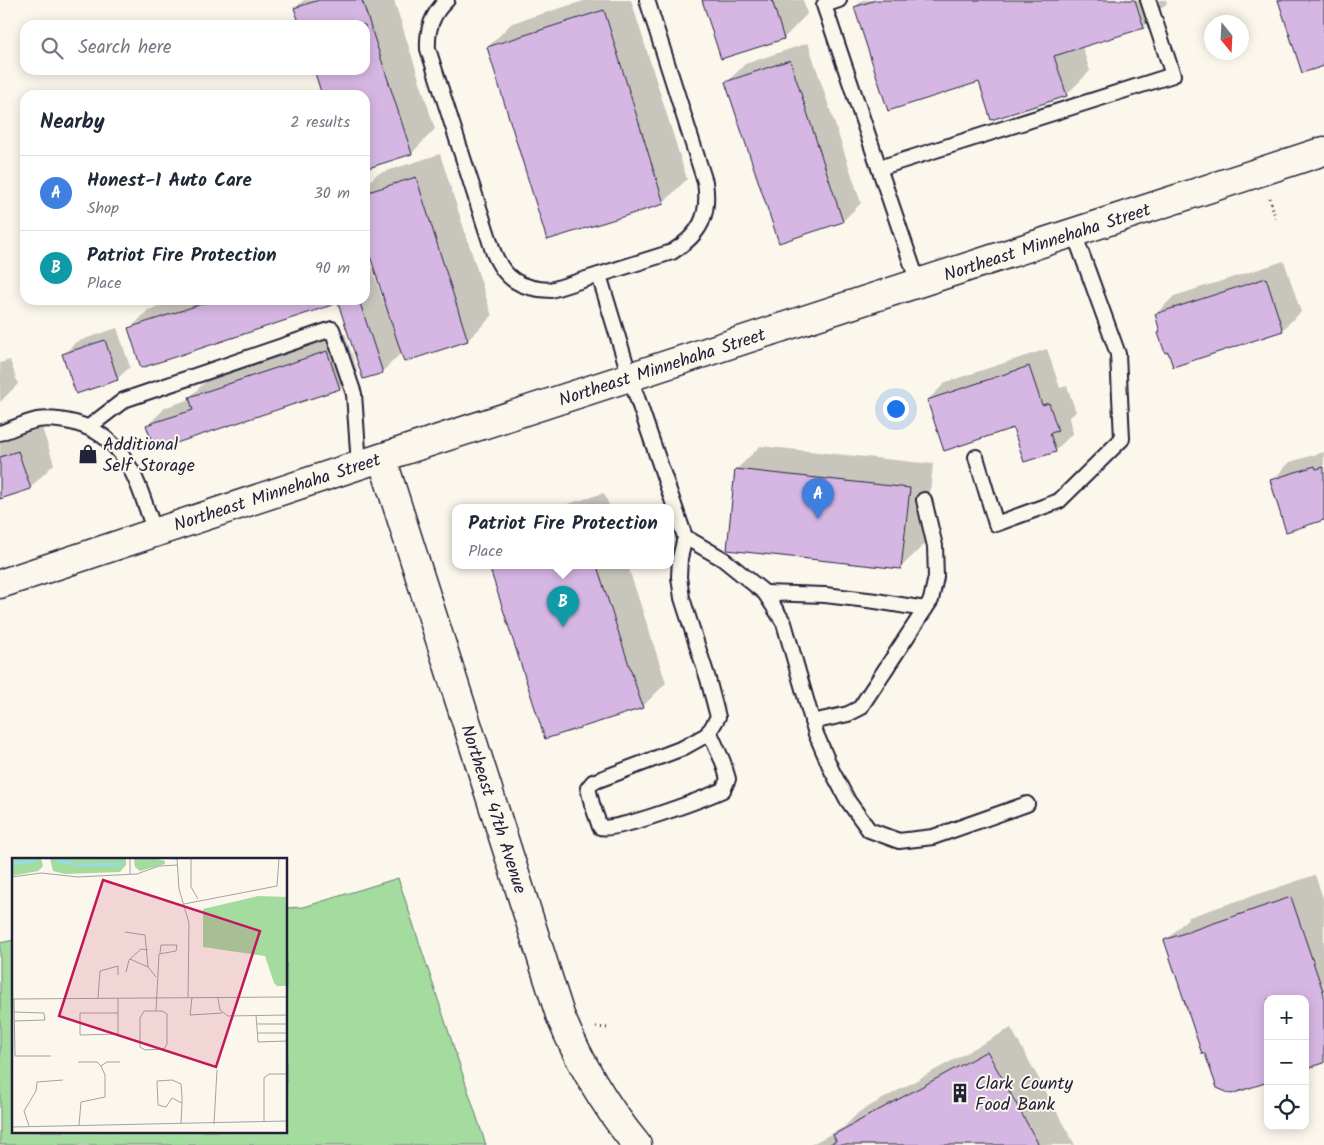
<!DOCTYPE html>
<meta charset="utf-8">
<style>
body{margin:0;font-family:Kalam,sans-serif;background:#f6f6f7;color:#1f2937}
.controls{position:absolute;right:15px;bottom:15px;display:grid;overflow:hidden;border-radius:10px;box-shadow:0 2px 12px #0003}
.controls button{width:45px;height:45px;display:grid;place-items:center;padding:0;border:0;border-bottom:1px solid #e0e1e3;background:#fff;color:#1f2937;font:25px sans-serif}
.compass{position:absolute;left:1204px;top:15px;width:45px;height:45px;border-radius:50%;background:#fff;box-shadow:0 2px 12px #0003;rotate:162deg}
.you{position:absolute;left:895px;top:408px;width:18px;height:18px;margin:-12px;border:4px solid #fff;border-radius:50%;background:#1a73e8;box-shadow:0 0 0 8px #1a73e833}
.badge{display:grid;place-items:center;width:32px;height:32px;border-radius:50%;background:#111827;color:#fff;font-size:16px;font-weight:700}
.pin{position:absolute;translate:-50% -41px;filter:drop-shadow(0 1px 2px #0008)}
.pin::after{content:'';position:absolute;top:26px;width:18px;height:15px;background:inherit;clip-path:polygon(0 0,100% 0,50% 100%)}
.popup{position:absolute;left:452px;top:504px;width:222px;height:65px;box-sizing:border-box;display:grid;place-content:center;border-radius:10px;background:#fff;filter:drop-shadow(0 1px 4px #0005);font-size:16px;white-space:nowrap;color:#747a83}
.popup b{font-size:19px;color:#1f2937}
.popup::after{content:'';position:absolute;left:50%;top:100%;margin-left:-10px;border:10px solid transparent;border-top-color:#fff}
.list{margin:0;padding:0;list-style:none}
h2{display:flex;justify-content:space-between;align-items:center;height:65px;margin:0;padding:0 20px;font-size:21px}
h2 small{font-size:16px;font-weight:400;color:#747a83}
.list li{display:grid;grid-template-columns:32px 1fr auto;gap:15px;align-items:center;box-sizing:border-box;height:75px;padding:0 20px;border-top:1px solid #e0e1e3}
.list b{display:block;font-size:19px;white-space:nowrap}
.list p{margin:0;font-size:16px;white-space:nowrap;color:#747a83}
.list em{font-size:16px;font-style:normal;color:#747a83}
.icon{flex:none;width:28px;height:28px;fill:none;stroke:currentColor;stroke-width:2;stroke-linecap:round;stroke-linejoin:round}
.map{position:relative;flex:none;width:1324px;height:1145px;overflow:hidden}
.search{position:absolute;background:#fff;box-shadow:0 2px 12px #0003;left:20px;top:20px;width:350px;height:55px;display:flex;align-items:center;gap:12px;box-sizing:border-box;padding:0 18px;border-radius:15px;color:#747a83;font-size:19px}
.panel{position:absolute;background:#fff;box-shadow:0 2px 12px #0003;left:20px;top:90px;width:350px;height:215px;border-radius:15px}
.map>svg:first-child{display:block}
.green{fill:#a4db9e;stroke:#637e6c}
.shadow{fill:#0003}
.building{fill:#d6b7e3;stroke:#22223b}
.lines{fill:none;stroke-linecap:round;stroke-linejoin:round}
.lane-casing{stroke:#22223b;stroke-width:18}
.secondary-casing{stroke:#22223b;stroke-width:31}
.path{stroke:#22223b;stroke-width:3;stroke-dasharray:1 4;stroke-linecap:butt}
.lane{stroke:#fbf7ec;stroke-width:14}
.secondary{stroke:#fbf7ec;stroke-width:28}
.labels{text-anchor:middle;stroke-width:4;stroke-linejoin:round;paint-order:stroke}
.street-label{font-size:18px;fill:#22223b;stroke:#fbf7ec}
.poi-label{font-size:18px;fill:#22223b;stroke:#fbf7ec;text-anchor:start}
.inset-river{fill:none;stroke:#93dbf4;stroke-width:2.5}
.inset-road{fill:none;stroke:#a4a2a5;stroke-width:1}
.view{fill:#c2185b;fill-opacity:0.15;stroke:#c2185b;stroke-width:2.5}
.inset-edge{fill:none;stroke:#22223b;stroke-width:2.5}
</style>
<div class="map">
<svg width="1324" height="1145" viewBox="0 0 1324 1145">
<rect width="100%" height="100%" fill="#fbf7ec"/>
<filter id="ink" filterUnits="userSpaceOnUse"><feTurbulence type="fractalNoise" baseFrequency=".02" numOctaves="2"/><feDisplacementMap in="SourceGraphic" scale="10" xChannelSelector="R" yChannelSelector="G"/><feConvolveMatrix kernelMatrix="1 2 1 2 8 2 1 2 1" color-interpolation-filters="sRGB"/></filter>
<g filter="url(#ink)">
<polygon class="green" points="398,878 486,1145 0,1145 0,943 14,940 14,1131 286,1131 286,908 304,907"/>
<g class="shadow">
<polygon points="304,0 394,0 435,129 412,153 365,168 365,95 323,95 315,70 365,70 365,25 301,25 295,8"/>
<polygon points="587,0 631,0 687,179 663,203 488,47 512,23"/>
<polygon points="704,0 803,0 807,14 784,38 722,58"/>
<polygon points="863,0 1166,0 1167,3 1143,27 1082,46 1090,71 1066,95 979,80 855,7"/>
<polygon points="808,43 861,203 843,221 727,82 745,64"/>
<polygon points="440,154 492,316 468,340 405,360 402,352 382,372 339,301 130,329 148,310 179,300 365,300 365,246 384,304 387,303 365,236 365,186 377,174"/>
<polygon points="1284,261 1301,312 1282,330 1156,314 1174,296"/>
<polygon points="117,328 130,367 117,379 64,354 76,342"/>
<polygon points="345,334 357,370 339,388 148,425 166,407 191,399 190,397 208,379"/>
<polygon points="1047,349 1060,388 1067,386 1076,412 1069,418 1073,433 1055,451 1014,426 928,400 946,382"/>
<polygon points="10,360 18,384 0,402 0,363"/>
<polygon points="42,428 54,464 30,488 0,498 0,442"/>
<polygon points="760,446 933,464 925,544 901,567 736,470"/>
<polygon points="1324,452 1324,519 1272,481 1290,462"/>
<polygon points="604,493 610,508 555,508"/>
<polygon points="490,566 628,566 666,683 642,707 545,738"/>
<polygon points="1315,875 1324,901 1324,1062 1305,999 1268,999 1206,1052 1166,941 1189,917"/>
<polygon points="1011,1028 1075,1145 810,1145 844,1127 859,1112"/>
</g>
<g class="building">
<polygon points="319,0 362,0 412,154 365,169 365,95 322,95 314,70 365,70 365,25 300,25 294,8"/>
<polygon points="702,0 772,0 784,39 721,59"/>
<polygon points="876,0 1135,0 1144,28 1054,56 1067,96 991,120 979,82 888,111 854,7"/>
<polygon points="1278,0 1324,0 1324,66 1302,73"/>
<polygon points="604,10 664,204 547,240 487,47"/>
<polygon points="790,60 843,222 779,243 725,82"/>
<polygon points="416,177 468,341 404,362 365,240 365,193"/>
<polygon points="1266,278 1283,331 1173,367 1168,352 1165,353 1158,333 1160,332 1155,314"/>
<polygon points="214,300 359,300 383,373 363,379 338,303 141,368 128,328"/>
<polygon points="105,340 118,380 76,394 62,354"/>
<polygon points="327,351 340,389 155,450 146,425 193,410 189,397"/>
<polygon points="1029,366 1042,405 1049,403 1058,431 1050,433 1056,452 1024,462 1013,428 944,451 927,400"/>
<polygon points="18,451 31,489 0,499 0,457"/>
<polygon points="1315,466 1316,469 1324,467 1324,520 1286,532 1270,480"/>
<polygon points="735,469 910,488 901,569 727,550"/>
<polygon points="489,566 597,566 643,708 545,739"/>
<polygon points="1291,897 1324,994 1324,1063 1305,1069 1305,999 1268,999 1268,1082 1231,1094 1217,1088 1205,1054 1202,1054 1164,940"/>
<polygon points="987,1051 1039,1145 828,1145 836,1141 833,1135"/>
</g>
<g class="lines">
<defs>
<g id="lane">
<path d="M 447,0 C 432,14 427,29 428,49 L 493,251 C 504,279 520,289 551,290 L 672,252 C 701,234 710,215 705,182 L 647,0"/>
<polyline points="839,0 824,5 918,283"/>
<polyline points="879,168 1173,75 1148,0"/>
<path d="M 599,275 L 630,377 L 685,537 L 680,558 L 679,577 L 682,598 L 708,679 L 718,717 L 708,734 L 683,748 L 593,782 L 588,788 L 592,804 L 600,827 C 614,833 705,798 723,790 L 728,779 L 723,762 L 709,731"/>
<polyline points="89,427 124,400 332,329 354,394 359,465"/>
<path d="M 0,433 C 12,429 24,423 37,420 C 49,418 63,420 75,423 C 129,438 138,486 155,532"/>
<polyline points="976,457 996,524 1059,501 1122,439 1118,354 1074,233"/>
<polyline points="685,537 723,559 765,593 784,623 816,734 832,771 848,801 869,830 899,841 933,837 1027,804"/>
<polyline points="765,593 825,595 876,601 925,609"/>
<polyline points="812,722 848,714 860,708 931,600 936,577 935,546 924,500"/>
</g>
<g id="secondary">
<path d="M 382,458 L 560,1015 C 579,1062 605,1106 637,1145"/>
<polyline points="0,584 359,465 1324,151"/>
</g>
</defs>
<use href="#lane" class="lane-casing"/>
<use href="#secondary" class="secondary-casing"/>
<g class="path">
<polyline points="1270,198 1276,221"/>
<polyline points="596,1027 608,1028"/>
</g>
<use href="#lane" class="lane"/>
<use href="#secondary" class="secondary"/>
</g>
</g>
<defs>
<symbol id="shop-bare" viewBox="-9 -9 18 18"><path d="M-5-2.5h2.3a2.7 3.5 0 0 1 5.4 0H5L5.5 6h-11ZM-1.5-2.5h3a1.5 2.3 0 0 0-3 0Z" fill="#22223b" stroke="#fbf7ec" stroke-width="2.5" paint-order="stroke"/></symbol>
<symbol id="building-bare" viewBox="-9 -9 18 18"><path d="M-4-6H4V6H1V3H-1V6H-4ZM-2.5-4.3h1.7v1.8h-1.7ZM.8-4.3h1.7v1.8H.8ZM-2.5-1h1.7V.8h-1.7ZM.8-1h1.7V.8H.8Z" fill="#22223b" stroke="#fbf7ec" stroke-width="2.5" paint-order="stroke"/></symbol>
</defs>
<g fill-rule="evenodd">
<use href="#shop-bare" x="74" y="440" width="28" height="28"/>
<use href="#building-bare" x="946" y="1079" width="28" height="28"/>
</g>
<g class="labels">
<g class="street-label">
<text transform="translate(1047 242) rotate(-18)" y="6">Northeast Minnehaha Street</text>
<text transform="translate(662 367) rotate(-18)" y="6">Northeast Minnehaha Street</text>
<text transform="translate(277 492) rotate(-18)" y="6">Northeast Minnehaha Street</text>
<text transform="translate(494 809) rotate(72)" y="6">Northeast 47th Avenue</text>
</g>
<g class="poi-label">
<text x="103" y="450">Additional<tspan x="103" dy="21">Self Storage</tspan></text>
<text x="975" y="1089">Clark County<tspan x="975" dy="21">Food Bank</tspan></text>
</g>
</g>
<g transform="translate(12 858)">
<rect width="275" height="275" fill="#fbf7ec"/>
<path d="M 0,0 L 29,0 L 31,8 L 26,13 L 0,18 ZM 38,0 L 114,0 L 114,7 L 108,14 L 53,16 L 41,13 ZM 122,0 L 142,0 L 153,3 L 153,6 L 128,13 L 123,9 ZM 246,38 L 275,39 L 275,128 L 265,128 L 262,125 L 253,98 L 191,89 L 191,51 Z" fill="#a4db9e"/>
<path class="inset-river" d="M 45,3 L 62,6M 0,6 L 24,3M 64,7 L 109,6"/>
<path class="inset-road" d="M 118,0 L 118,16M 147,0 L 166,1M 165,0 L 167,31 L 177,65 L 176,140M 179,0 L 179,29 L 186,41M 0,19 L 29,15 L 66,19 L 125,16 L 147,8 L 166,7M 172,46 L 265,28 L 267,0M 113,74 L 133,77 L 136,109 L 144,119M 118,101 L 136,109M 114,114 L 117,102 L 129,91 L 136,92M 86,140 L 88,113 L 106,108 L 106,117M 106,140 L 106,176 L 68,177 L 68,155 L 106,155M 180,140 L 178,157 L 210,155M 206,140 L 208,152 L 216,158 L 275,157M 0,141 L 275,139M 2,141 L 3,198 L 39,198M 132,153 L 150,153 L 155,156 L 155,186 L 152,191 L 133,192 L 128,189 L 128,160 ZM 144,153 L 147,96 L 164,93 L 165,87 L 149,87 L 148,95M 2,154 L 32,155 L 33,162 L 2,163M 244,157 L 246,184 L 275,183M 245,166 L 275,166M 246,175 L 275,175M 66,204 L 85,204 L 89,208M 89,208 L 95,204 L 108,204M 252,264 L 252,220 L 257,216 L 275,216M 169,266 L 170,245 L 170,239 L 169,226 L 160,222 L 145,223 L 146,247 L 154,249 L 160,240 L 170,245M 202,266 L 205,212M 67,267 L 69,244 L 93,239 L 93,217 L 89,208M 17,268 L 12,253 L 24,233 L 25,224 L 51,222M 0,269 L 275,263"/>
<path class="view" d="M 91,22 L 248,73 L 204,209 L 47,158 Z"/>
<rect width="275" height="275" class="inset-edge"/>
</g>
</svg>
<div class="controls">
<button>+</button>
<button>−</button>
<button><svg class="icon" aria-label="locate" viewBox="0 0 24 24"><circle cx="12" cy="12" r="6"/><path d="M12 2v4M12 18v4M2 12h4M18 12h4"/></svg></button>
</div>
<svg class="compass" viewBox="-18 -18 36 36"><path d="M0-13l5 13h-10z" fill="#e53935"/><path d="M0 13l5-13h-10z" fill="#747a83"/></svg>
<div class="you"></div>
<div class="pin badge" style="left:818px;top:519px;background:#3f7fe0">A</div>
<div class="pin badge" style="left:563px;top:627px;background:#0f9aa8">B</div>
<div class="popup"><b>Patriot Fire Protection</b>Place</div>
<div class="search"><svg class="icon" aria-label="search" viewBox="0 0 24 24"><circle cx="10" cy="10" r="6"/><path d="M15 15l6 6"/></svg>Search here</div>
<section class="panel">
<h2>Nearby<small>2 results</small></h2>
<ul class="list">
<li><span class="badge" style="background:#3f7fe0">A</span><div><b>Honest-1 Auto Care</b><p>Shop</p></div><em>30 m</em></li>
<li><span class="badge" style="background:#0f9aa8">B</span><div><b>Patriot Fire Protection</b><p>Place</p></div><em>90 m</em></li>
</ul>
</section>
</div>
